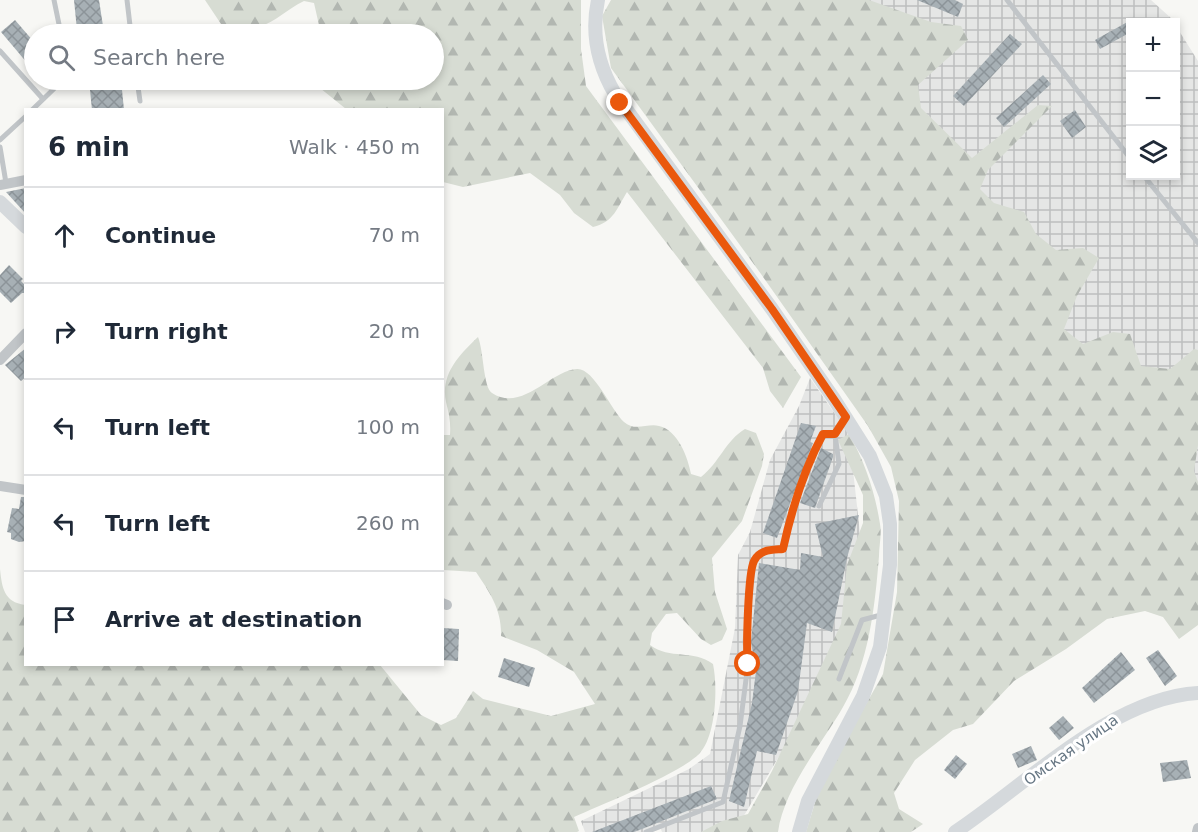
<!DOCTYPE html>
<meta charset="utf-8">
<style>
body{margin:0;font-family:"DejaVu Sans",sans-serif;background:#f6f6f7;color:#1f2937}
.controls{position:absolute;right:18px;top:18px;display:grid;overflow:hidden;border-radius:0px;box-shadow:0 3px 9px #0003}
.controls button{width:54px;height:54px;display:grid;place-items:center;padding:0;border:0;border-bottom:2px solid #e0e1e3;background:#fff;color:#1f2937;font:30px sans-serif}
.stop{position:absolute;width:18px;height:18px;margin:-14px;border:4px solid #ea580c;border-radius:50%;background:#fff}
.stop.end{background:#ea580c;border-color:#fff;box-shadow:0 2px 6px #0008}
.list{margin:0;padding:0;list-style:none}
h2{display:flex;justify-content:space-between;align-items:center;height:78px;margin:0;padding:0 24px;font-size:26px}
h2 small{font-size:20px;font-weight:400;color:#747a83}
.list li{display:grid;grid-template-columns:39px 1fr auto;gap:18px;align-items:center;box-sizing:border-box;height:96px;padding:0 24px;border-top:2px solid #e0e1e3}
.list b{display:block;font-size:22px;white-space:nowrap}
.list em{font-size:20px;font-style:normal;color:#747a83}
.icon{flex:none;width:33px;height:33px;fill:none;stroke:currentColor;stroke-width:2;stroke-linecap:round;stroke-linejoin:round}
.map{position:relative;flex:none;width:1198px;height:832px;overflow:hidden}
.search{position:absolute;background:#fff;box-shadow:0 3px 9px #0003;left:24px;top:24px;width:420px;height:66px;display:flex;align-items:center;gap:15px;box-sizing:border-box;padding:0 21px;border-radius:33px;color:#747a83;font-size:22px}
.panel{position:absolute;background:#fff;box-shadow:0 3px 9px #0003;left:24px;top:108px;width:420px;height:558px;border-radius:0px}
.map>svg:first-child{display:block}
.industrial{fill:url(#industrial-grid)}
.forest{fill:url(#forest-firs)}
.building{fill:url(#building-cross-hatch)}
.lines{fill:none;stroke-linecap:round;stroke-linejoin:round}
.service{stroke:#c1c5c8;stroke-width:5}
.minor{stroke:#c1c5c8;stroke-width:10}
.secondary{stroke:#d5d9dc;stroke-width:14}
.route{stroke:#ea580c;stroke-width:8}
.labels{text-anchor:middle;stroke-width:6;stroke-linejoin:round;paint-order:stroke}
.street-label{font-size:15px;fill:#677784;stroke:#fff}
</style>
<div class="map">
<svg width="1198" height="832" viewBox="0 0 1198 832">
<defs>
<pattern id="industrial-grid" width="8" height="8" patternUnits="userSpaceOnUse" patternTransform="scale(1.5)"><rect width="8" height="8" fill="#e5e6e5"/><path d="M0 4h8M4 0v8" fill="none" stroke="#bdbfbf"/></pattern>
<pattern id="forest-firs" width="22" height="20" patternUnits="userSpaceOnUse" patternTransform="scale(1.5)"><rect width="22" height="20" fill="#d7dcd3"/><path d="M5 1l3.5 6h-7zM16 11l3.5 6h-7z" fill="#b2b7b1"/></pattern>
<pattern id="building-cross-hatch" width="8" height="8" patternUnits="userSpaceOnUse" patternTransform="scale(1.5)"><rect width="8" height="8" fill="#a7b0b5"/><path d="M0 0l8 8M0 8l8-8" fill="none" stroke="#8c9499"/></pattern>
</defs>
<rect width="100%" height="100%" fill="#f7f7f4"/>
<g class="industrial">
<polygon points="823,0 1151,0 1172,19 1173,22 1130,22 1130,176 1176,176 1176,26 1198,61 1198,518"/>
<polygon points="810,378 849,434 862,551 858,623 739,824 717,832 662,832 660,827 648,832 585,832 581,821 689,769 710,754 735,628 738,555 750,532 770,460 799,406"/>
</g>
<g class="forest">
<path d="M 205,0 L 581,0 L 581,49 L 586,86 L 801,377 L 783,408 L 770,391 L 763,368 L 627,192 C 617,208 614,222 593,227 L 574,213 L 560,195 L 530,173 L 463,187 L 443,182 L 442,110 L 346,109 L 310,80 L 434,80 L 434,34 L 321,34 L 314,3 L 304,1 C 282,11 269,32 242,26 L 234,34 L 225,30 Z"/>
<polygon points="611,0 869,0 931,22 961,26 968,40 918,85 921,108 972,158 1038,105 1052,106 988,170 980,189 994,203 1024,212 1036,234 1056,250 1083,248 1099,258 1077,296 1064,329 1083,344 1113,332 1130,334 1141,366 1170,369 1194,349 1198,350 1198,445 1194,471 1198,482 1198,625 1179,639 1163,617 1145,611 1107,619 1066,649 1014,681 973,724 953,730 915,760 894,793 899,809 923,824 911,832 806,832 820,786 883,674 897,592 899,501 891,467 868,426 761,274 611,68 602,16"/>
<path d="M 478,337 C 484,352 483,387 492,393 C 522,413 551,370 577,369 C 594,368 611,410 624,422 C 635,432 647,423 659,426 C 678,430 688,458 691,474 L 701,477 C 719,463 726,440 745,429 L 756,433 L 764,454 L 762,466 L 742,521 L 712,558 L 715,592 L 727,629 L 722,640 L 711,645 L 701,639 L 677,613 L 666,614 L 652,633 L 650,645 C 670,660 693,649 713,664 C 718,687 716,737 699,754 C 679,774 603,804 574,817 L 579,831 L 577,832 L 0,832 L 0,569 C 2,588 4,602 25,605 L 26,664 L 380,665 L 421,715 L 441,725 L 456,718 L 473,691 L 483,699 L 551,716 L 595,704 L 574,672 L 537,650 L 501,636 C 502,610 490,593 476,572 L 443,570 L 443,435 L 450,435 C 451,423 449,414 446,402 C 440,374 460,354 478,337 Z"/>
<path d="M 849,434 C 865,462 875,492 880,524 C 882,534 879,546 879,556 C 875,606 869,663 843,707 C 822,744 784,788 778,832 L 701,832 L 722,821 L 748,814 L 772,771 L 841,624 L 847,565 L 863,523 L 863,495 L 838,440 Z"/>
</g>
<g class="building">
<polygon points="74,0 99,0 103,26 77,30"/>
<polygon points="917,0 955,0 963,4 958,17"/>
<polygon points="15,20 34,42 34,71 1,32"/>
<polygon points="1131,20 1131,32 1100,49 1095,40"/>
<polygon points="1010,34 1022,44 964,106 953,96"/>
<polygon points="1043,75 1051,84 1004,127 996,118"/>
<polygon points="89,80 121,80 124,110 92,110"/>
<polygon points="1075,110 1086,127 1072,138 1060,121"/>
<polygon points="26,188 26,214 6,192"/>
<polygon points="9,265 23,279 21,281 26,286 26,293 22,293 11,303 0,292 0,275"/>
<polygon points="26,348 26,377 21,381 5,365"/>
<polygon points="801,423 816,426 810,442 813,443 777,538 763,533"/>
<polygon points="821,448 833,454 833,457 815,508 800,503"/>
<polygon points="21,497 26,497 26,541 19,542 11,539 11,533 7,532 12,508 19,509"/>
<polygon points="859,515 847,558 832,632 807,623 798,691 776,755 757,751 744,807 729,801 752,703 756,671 751,642 759,563 800,570 801,553 823,557 815,524"/>
<polygon points="442,628 459,629 458,661 442,660"/>
<polygon points="1158,650 1177,676 1165,686 1146,658"/>
<polygon points="1121,652 1135,670 1094,703 1082,688"/>
<polygon points="504,658 535,668 529,687 498,677"/>
<polygon points="1063,716 1074,728 1059,740 1049,728"/>
<polygon points="1031,746 1037,760 1018,768 1012,754"/>
<polygon points="956,755 967,764 955,779 944,770"/>
<polygon points="1187,760 1191,778 1163,782 1160,763"/>
<polygon points="711,786 717,799 642,829 634,832 592,832"/>
</g>
<g class="lines">
<g class="service">
<polyline points="54,0 61,34"/>
<polyline points="127,0 131,34"/>
<polyline points="1007,0 1130,158"/>
<polyline points="0,51 43,99"/>
<polyline points="137,80 140,101"/>
<polyline points="32,110 63,80"/>
<polyline points="0,140 26,116"/>
<polyline points="0,147 6,183"/>
<polyline points="1144,176 1198,243"/>
<polyline points="819,506 839,464 835,434"/>
<polyline points="839,679 862,620 881,615"/>
<path d="M 646,832 L 723,802 L 740,726 L 748,664 L 745,642 L 754,561 L 764,551 L 783,549 C 791,508 803,471 823,434 L 835,434 L 845,418"/>
</g>
<g class="minor">
<polyline points="0,185 26,180"/>
<polyline points="0,360 26,333"/>
<polyline points="0,486 26,490"/>
<polyline points="442,603 447,605"/>
<polyline points="1197,832 1198,828"/>
</g>
<g class="secondary">
<path d="M 598,0 C 591,33 598,65 615,94 L 772,309 L 834,399 L 870,456 L 886,496 L 890,524 L 890,565 L 880,647 L 863,696 L 808,801 L 799,832"/>
<polyline points="0,202 26,227"/>
<path d="M 955,832 C 1026,785 1111,698 1198,693"/>
</g>
</g>
<g class="lines">
<path class="route" d="M 620,103 L 772,309 L 846,417 L 835,434 L 823,434 C 803,471 792,508 783,549 C 772,550 760,549 754,561 C 748,573 746,648 748,664"/>
</g>
<g class="labels">
<g class="street-label">
<text transform="translate(1071 750) rotate(-35)" y="5">Омская улица</text>
</g>
</g>
</svg>
<div class="controls">
<button>+</button>
<button>−</button>
<button><svg class="icon" aria-label="layers" viewBox="0 0 24 24"><path d="M12 4l9 5-9 5-9-5zM3 14l9 5 9-5"/></svg></button>
</div>
<div class="stop" style="left:748px;top:664px"></div>
<div class="stop end" style="left:620px;top:103px"></div>
<div class="search"><svg class="icon" aria-label="search" viewBox="0 0 24 24"><circle cx="10" cy="10" r="6"/><path d="M15 15l6 6"/></svg>Search here</div>
<section class="panel">
<h2>6 min<small>Walk · 450 m</small></h2>
<ul class="list">
<li><svg class="icon" aria-label="ahead" viewBox="0 0 24 24"><path d="M12 20V5M6 11l6-6 6 6"/></svg><div><b>Continue</b></div><em>70 m</em></li>
<li><svg class="icon" aria-label="right" viewBox="0 0 24 24"><path d="M7 20v-9h11M14 6l5 5-5 5"/></svg><div><b>Turn right</b></div><em>20 m</em></li>
<li><svg class="icon" aria-label="left" viewBox="0 0 24 24"><path d="M17 20v-9H6M10 6l-5 5 5 5"/></svg><div><b>Turn left</b></div><em>100 m</em></li>
<li><svg class="icon" aria-label="left" viewBox="0 0 24 24"><path d="M17 20v-9H6M10 6l-5 5 5 5"/></svg><div><b>Turn left</b></div><em>260 m</em></li>
<li><svg class="icon" aria-label="arrive" viewBox="0 0 24 24"><path d="M6 21V4h12l-3 4 3 4H6"/></svg><div><b>Arrive at destination</b></div></li>
</ul>
</section>
</div>
